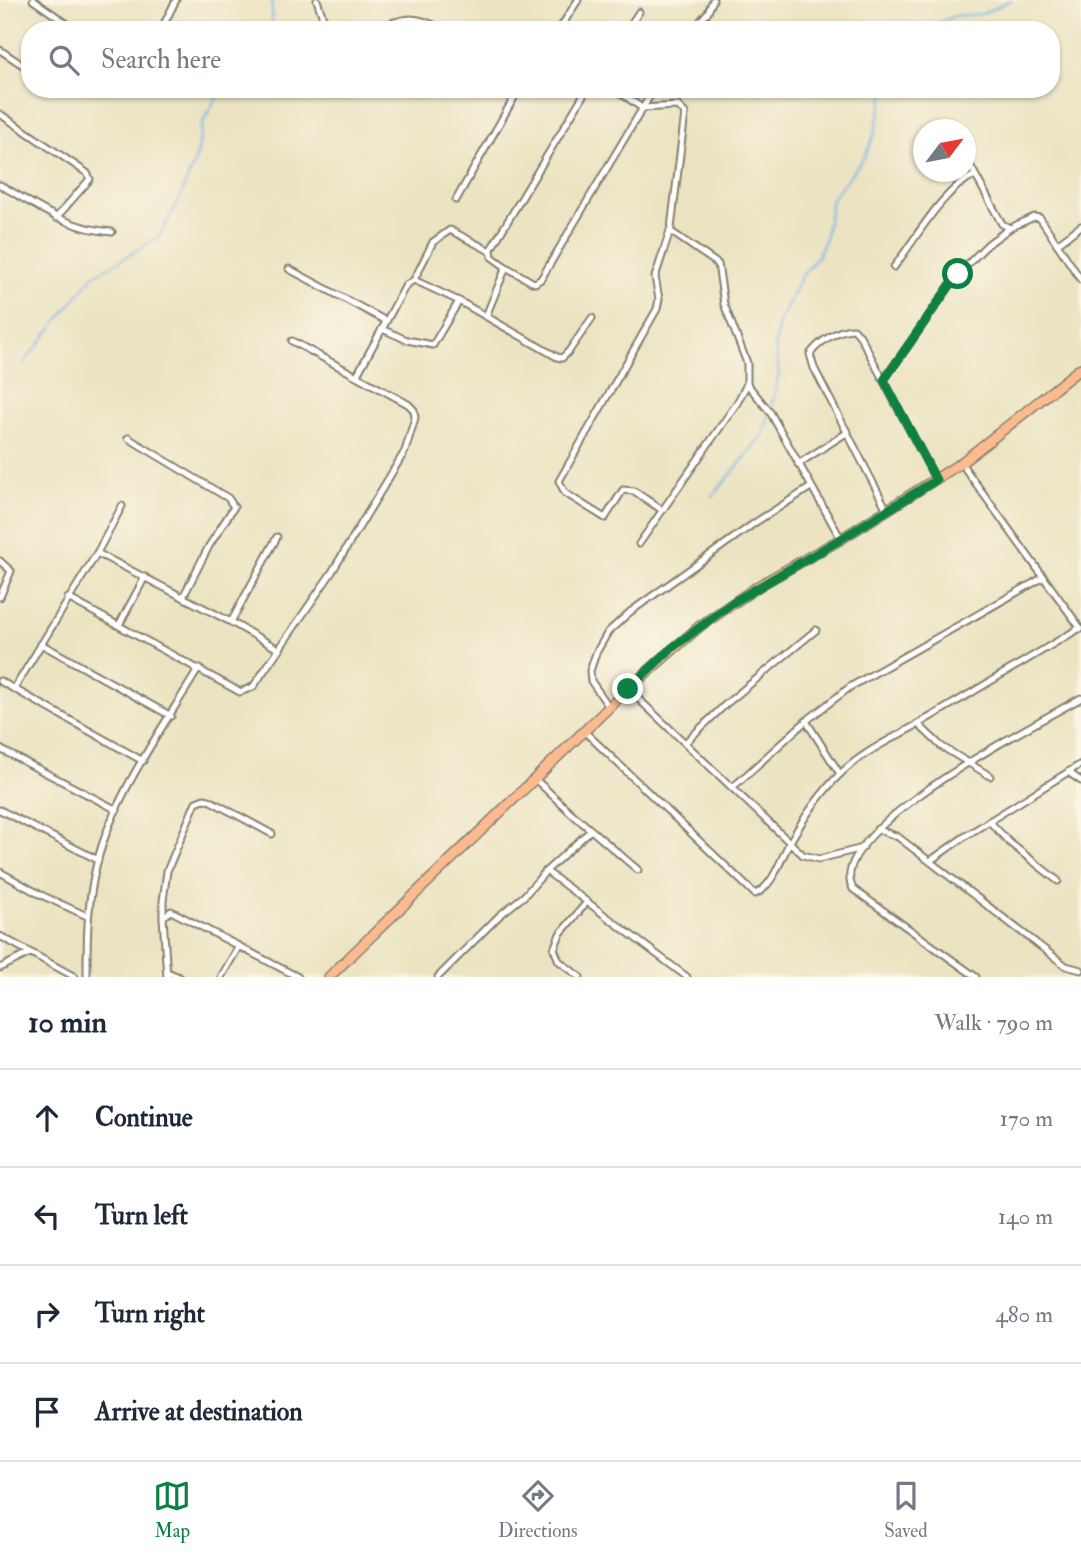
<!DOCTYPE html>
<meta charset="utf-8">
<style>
body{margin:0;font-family:"IM FELL Double Pica",serif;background:#f6f6f7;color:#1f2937}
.compass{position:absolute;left:913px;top:119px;width:63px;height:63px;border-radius:50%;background:#fff;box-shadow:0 2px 5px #0004;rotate:58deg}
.stop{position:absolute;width:21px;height:21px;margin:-16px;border:5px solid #0b8043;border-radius:50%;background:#fff}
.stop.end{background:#0b8043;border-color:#fff;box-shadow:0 2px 7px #0008}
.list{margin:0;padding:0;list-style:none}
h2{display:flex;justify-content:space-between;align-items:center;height:91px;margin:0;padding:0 28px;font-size:30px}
h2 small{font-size:23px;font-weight:400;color:#747a83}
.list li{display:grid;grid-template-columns:46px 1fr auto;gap:21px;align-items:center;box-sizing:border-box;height:98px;padding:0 28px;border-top:2px solid #e0e1e3}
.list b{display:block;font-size:26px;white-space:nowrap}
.list em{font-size:23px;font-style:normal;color:#747a83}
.icon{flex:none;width:38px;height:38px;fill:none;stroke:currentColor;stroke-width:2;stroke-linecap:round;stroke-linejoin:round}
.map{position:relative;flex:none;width:1081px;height:977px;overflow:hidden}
.search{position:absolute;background:#fff;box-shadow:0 2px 5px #0004;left:21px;right:21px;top:21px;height:77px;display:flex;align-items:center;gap:18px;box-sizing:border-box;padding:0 24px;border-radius:28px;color:#747a83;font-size:26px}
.sheet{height:483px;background:#fff}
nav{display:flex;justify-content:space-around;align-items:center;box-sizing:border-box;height:98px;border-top:2px solid #e0e1e3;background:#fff;font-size:19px;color:#747a83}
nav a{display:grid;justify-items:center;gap:4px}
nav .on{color:#0b8043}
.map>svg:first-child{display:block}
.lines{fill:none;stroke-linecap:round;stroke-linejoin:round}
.stream{stroke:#76b1e7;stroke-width:2}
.street-casing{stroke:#84806e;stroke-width:9}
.primary-casing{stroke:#84806e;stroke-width:12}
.street{stroke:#fff;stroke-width:5}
.primary{stroke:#fcba8e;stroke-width:9}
.route{stroke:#0b8043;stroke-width:9}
</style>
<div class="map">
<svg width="1081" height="977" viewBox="0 0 1081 977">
<rect width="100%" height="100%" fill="#fcf5e5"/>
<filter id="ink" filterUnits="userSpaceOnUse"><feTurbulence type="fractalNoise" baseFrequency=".0143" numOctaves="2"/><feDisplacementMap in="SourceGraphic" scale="14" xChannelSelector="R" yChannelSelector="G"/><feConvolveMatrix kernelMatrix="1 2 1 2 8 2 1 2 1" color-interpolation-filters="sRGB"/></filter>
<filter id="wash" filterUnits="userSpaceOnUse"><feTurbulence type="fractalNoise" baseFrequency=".00686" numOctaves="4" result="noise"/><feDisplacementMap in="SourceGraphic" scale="28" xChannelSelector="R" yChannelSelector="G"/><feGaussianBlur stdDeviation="1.57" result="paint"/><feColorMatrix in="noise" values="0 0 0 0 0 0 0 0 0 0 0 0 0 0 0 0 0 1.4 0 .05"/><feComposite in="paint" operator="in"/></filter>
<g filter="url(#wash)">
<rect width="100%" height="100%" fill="#ebe3c1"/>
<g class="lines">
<g class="stream">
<polyline points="272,0 272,30"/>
<polyline points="923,30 954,16 982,14 1011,0"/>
<polyline points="24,363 94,275 128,256 160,235 181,196 197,155 203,122 216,99 230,89"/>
<polyline points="771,409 779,373 775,344 779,323 801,277 818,256 825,239 832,198 865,156 873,138 886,89"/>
<polyline points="713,496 763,435 769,414"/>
</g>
</g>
</g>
<g filter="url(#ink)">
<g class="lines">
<defs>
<g id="street">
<polyline points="33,0 76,30"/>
<polyline points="317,0 324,21 331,30"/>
<polyline points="161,30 176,0"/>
<path d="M 374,30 C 402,17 416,14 443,30"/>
<polyline points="559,30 578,0"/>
<polyline points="627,30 639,12"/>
<polyline points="693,30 708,12 713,0"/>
<polyline points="0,50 30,70"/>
<polyline points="615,89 642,108 678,106 685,113 671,228 655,277 659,299 657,309 559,481 565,493 605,518 623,490 634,491 662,510"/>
<polyline points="0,114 87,173 90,179 56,218"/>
<polyline points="950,126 951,130"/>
<polyline points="965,156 1002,224 1010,228 1034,217 1040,218 1081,280"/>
<path d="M 0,185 C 40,207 64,228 112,232"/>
<polyline points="456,200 519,89"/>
<polyline points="1057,244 1081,226"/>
<polyline points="506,267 532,282 535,283 541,279 654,89"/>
<path d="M 894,267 C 916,239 943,188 975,175"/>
<polyline points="289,269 386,321"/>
<polyline points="414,280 433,242 450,230 490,251"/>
<polyline points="486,316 506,267 492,257 491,249 587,89"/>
<polyline points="382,329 407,340 433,345 459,301"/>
<polyline points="357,375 406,285 414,280 459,301 557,357 562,358 569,351 592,318"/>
<polyline points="884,380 958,274 988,244 1010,228"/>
<polyline points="747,384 770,412 841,539"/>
<polyline points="128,438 228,498 234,507 209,546 183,597"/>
<polyline points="961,463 1081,629"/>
<polyline points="798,464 848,432"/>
<path d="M 887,510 L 814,368 L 810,354 C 820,341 838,329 854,329 L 860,336 L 936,480"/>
<polyline points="639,544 737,403 747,384 747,363 724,304 718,264 670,231"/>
<polyline points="97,553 231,622 280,650"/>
<polyline points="0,561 11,571 0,597"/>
<polyline points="68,598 240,692 253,687 332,572 405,451 415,418 414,410 408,404 292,341"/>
<polyline points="231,622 277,537"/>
<polyline points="119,625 145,577"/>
<polyline points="41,644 171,716"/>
<polyline points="0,681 143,761"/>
<polyline points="14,689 97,553 122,506"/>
<polyline points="628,689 803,855 819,859 863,848"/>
<polyline points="609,707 591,681 590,671 596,653 608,632 630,612 756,522 811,487"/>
<polyline points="806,721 840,774"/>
<polyline points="918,724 941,746 990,776"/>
<path d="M 584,731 L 755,894 C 773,887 781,858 790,842 C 803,819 821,793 840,774 C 864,751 892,739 920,723 C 974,692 1027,659 1080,628"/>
<polyline points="686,742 726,704 816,630"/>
<polyline points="0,749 117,810"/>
<polyline points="1068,772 1081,781"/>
<polyline points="534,778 570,812 638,870"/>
<polyline points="732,788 806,721 850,687 1044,577"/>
<polyline points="0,810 98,860"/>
<polyline points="989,821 1010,843 1058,881"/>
<polyline points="877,829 898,837 1066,966 1081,970"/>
<polyline points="930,861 964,837 1081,764"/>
<polyline points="546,871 687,977"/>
<polyline points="0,872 39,894 87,916"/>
<polyline points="163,917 163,901 167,871 196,802 204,799 209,800 272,834"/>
<polyline points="0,936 75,977"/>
<polyline points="0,968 30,953"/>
<polyline points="167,972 179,977"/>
<path d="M 87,977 C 87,943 87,910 94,876 C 109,800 160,733 199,668"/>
<polyline points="167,977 163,917 171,911 298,977"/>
<polyline points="221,977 239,946"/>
<polyline points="438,977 500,915 524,896 546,871 591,830"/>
<polyline points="580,977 559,961 554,949 560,934 587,902"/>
<path d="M 976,977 L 853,889 C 821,832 1040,722 1081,698"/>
</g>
<polyline id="primary" points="329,977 628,689 700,626 760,585 841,539 961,463 1081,368"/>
</defs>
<use href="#street" class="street-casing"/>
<use href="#primary" class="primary-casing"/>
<use href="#street" class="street"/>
<use href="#primary" class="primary"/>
</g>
</g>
<g class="lines" filter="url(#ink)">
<polyline class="route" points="628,689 672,648 732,603 841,539 936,480 884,380 958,274"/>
</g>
</svg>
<svg class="compass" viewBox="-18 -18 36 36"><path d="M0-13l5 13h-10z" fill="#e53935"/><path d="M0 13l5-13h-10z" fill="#747a83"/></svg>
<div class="stop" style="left:958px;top:274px"></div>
<div class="stop end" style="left:628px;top:689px"></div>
<div class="search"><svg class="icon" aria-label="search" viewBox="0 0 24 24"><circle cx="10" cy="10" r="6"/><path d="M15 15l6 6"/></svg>Search here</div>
</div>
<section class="sheet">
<h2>10 min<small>Walk · 790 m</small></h2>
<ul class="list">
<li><svg class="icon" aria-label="ahead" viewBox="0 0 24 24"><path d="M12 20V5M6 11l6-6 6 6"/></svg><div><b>Continue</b></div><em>170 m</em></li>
<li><svg class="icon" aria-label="left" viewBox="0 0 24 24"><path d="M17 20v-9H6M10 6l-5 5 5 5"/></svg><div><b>Turn left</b></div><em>140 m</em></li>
<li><svg class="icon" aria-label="right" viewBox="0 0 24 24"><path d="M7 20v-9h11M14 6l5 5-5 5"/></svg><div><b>Turn right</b></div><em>480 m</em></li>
<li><svg class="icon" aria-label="arrive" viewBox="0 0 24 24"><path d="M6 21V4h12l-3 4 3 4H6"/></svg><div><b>Arrive at destination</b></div></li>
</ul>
</section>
<nav>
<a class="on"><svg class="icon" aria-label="map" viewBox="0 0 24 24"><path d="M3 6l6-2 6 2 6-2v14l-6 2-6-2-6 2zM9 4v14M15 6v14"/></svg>Map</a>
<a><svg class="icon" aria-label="directions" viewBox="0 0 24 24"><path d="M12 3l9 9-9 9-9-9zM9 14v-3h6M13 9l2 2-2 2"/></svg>Directions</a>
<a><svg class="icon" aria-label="saved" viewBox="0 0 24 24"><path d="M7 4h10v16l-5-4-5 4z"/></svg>Saved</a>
</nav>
